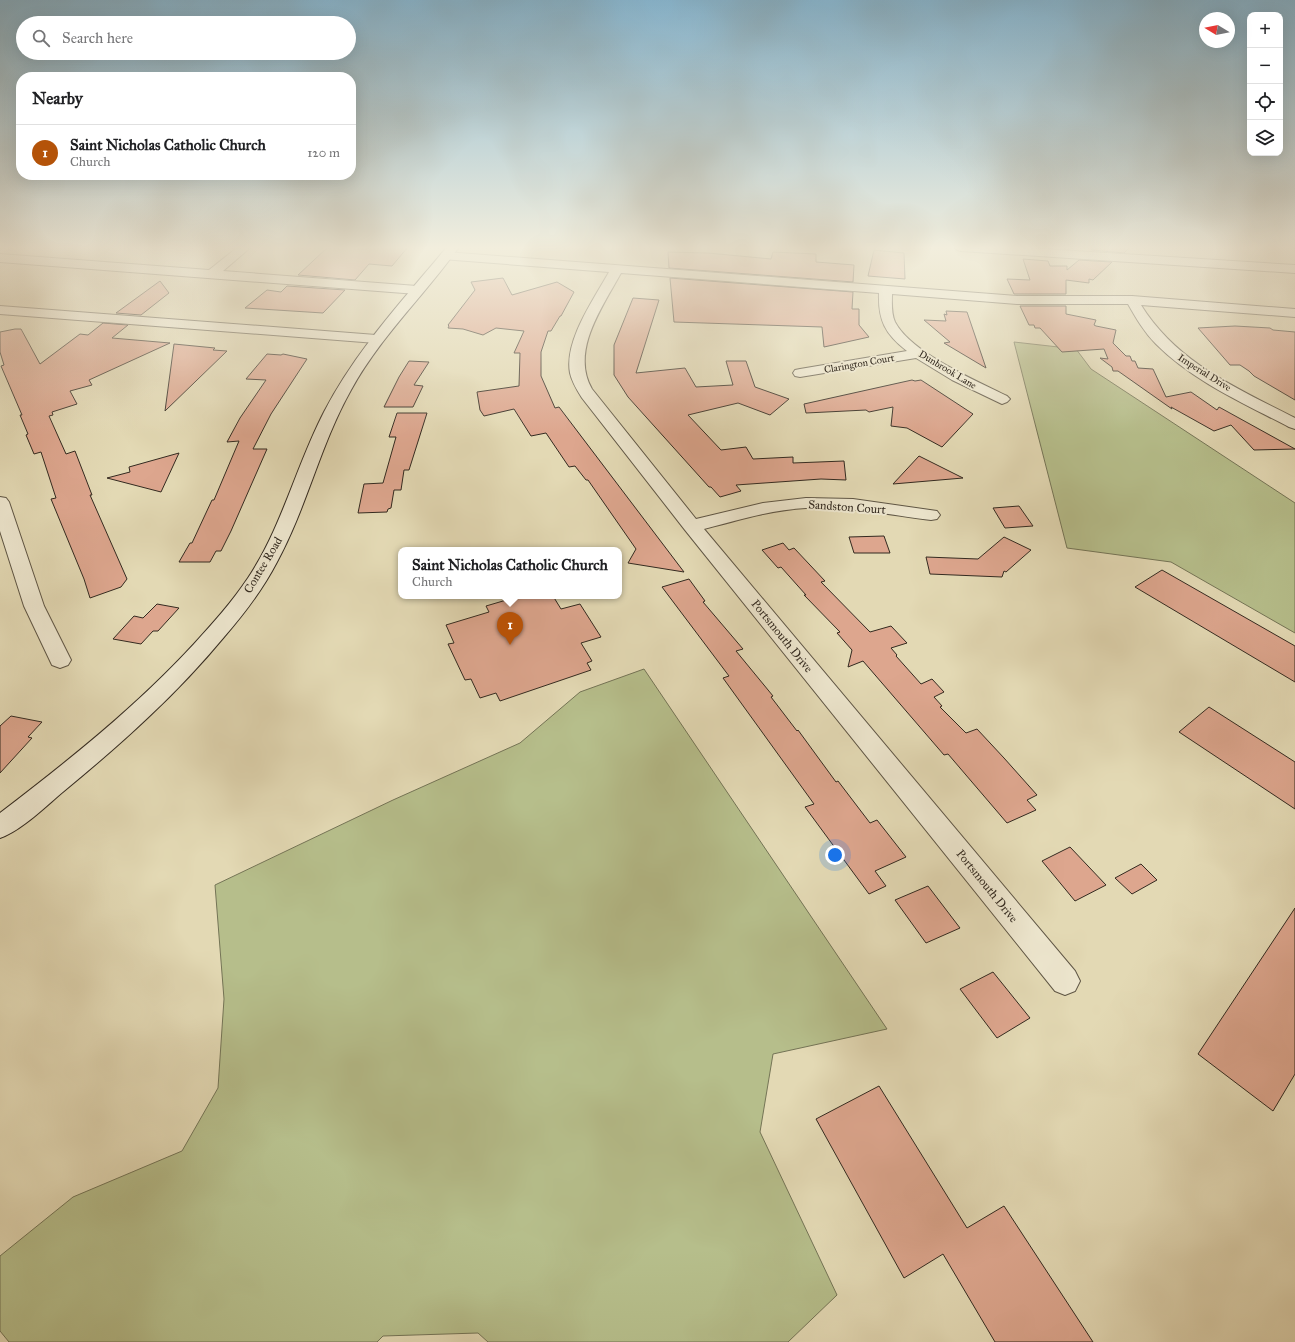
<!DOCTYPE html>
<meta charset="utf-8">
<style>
body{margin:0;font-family:"IM FELL Great Primer",serif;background:#f2f2f2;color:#202124}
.controls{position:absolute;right:12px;top:12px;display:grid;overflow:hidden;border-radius:8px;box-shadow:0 4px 16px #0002}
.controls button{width:36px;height:36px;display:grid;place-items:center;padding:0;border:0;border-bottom:1px solid #e0e0e0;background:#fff;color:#202124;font:20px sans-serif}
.compass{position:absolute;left:1199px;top:12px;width:36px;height:36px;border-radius:50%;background:#fff;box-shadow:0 4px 16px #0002;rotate:280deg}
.you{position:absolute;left:835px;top:855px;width:14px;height:14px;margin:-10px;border:3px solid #fff;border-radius:50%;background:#1a73e8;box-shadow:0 0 0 6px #1a73e833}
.badge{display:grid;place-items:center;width:26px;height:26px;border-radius:50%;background:#b45309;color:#fff;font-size:13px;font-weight:700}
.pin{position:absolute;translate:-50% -33px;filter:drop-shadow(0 1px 2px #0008)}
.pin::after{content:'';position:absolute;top:21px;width:14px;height:12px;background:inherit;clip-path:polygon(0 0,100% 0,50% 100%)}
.popup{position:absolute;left:398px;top:547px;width:224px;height:52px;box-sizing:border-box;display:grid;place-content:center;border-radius:8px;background:#fff;filter:drop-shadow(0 1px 3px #0005);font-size:13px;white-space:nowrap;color:#757577}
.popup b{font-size:15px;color:#202124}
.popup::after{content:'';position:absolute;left:50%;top:100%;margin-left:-8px;border:8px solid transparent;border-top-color:#fff}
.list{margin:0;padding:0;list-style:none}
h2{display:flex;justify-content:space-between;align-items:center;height:52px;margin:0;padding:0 16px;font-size:17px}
h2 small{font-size:13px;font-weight:400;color:#757577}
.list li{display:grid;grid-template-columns:26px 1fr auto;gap:12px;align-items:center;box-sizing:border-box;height:56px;padding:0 16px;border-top:1px solid #e0e0e0}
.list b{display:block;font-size:15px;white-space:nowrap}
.list p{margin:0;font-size:13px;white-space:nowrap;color:#757577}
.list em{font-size:13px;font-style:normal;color:#757577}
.icon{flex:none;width:22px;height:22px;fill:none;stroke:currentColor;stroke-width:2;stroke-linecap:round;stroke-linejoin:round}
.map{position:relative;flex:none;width:1295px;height:1342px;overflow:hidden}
.search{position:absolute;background:#fff;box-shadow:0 4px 16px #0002;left:16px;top:16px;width:340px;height:44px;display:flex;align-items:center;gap:10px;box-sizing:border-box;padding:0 14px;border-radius:22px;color:#757577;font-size:15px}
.panel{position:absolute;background:#fff;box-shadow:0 4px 16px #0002;left:16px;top:72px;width:340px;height:108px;border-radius:16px}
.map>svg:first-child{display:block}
.green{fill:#b6be8b;stroke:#747456}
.building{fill:#dda68e;stroke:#332a20}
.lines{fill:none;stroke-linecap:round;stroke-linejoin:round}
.street-casing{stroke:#5f5645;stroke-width:2}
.secondary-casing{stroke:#332a20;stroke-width:2}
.street{fill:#ede6ce;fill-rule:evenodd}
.secondary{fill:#ede6ce;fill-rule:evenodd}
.labels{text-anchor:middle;stroke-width:4;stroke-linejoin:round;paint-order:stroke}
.far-street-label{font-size:10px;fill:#332a20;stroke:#ede6ce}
.street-label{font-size:12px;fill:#332a20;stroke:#ede6ce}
</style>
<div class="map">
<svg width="1295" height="1342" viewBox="0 0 1295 1342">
<rect width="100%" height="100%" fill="#e3d9b4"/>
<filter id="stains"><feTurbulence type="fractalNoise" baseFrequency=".005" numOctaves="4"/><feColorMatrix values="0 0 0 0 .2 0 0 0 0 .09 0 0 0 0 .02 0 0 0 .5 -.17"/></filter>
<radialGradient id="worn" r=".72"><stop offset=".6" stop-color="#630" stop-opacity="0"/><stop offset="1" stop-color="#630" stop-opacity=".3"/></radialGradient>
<g class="green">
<polygon points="1014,342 1076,349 1091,369 1295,503 1295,633 1171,562 1067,548"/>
<polygon points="644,669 887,1029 773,1054 760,1132 837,1295 788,1342 488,1342 478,1333 383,1336 377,1342 9,1342 0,1331 0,1256 73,1197 182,1151 218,1088 224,999 215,885 393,800 520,743 580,692"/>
</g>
<g class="building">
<polygon points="328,247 408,247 392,266 369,264 355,280 298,275"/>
<polygon points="1095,247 1130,247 1124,253 1091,250"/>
<polygon points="874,250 904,253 905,279 868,276"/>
<polygon points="668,252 708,253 771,259 773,252 816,254 816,262 854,265 853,282 669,268"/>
<polygon points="1023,259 1048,261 1050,266 1067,266 1067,270 1079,260 1112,262 1093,280 1089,279 1089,283 1066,280 1066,294 1014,294 1007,279 1030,280"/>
<polygon points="503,278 512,295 557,282 574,292 561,316 560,316 551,331 548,331 541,352 541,376 555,408 559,407 684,572 628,563 636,549 588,480 586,480 575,466 569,467 546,433 531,436 514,409 484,416 480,410 477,392 519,386 520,353 514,353 524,331 496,328 483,335 463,329 448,328 449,326 448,325 475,290 471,282"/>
<polygon points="670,278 853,292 852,309 859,309 859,325 869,337 824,347 822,327 674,322"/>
<polygon points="160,281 169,293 141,315 116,313"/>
<polygon points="287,286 345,290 323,313 245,308 267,290 281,292"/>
<polygon points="633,298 659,300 636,373 685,368 696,387 733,385 726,361 746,361 755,387 789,399 770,415 738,403 688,415 721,450 746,447 753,459 793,457 793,463 844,461 846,480 821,479 736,485 741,491 720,497 711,487 709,487 628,397 614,375 614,345"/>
<polygon points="1020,306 1066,306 1066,314 1096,320 1094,325 1096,326 1116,330 1113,343 1126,356 1130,356 1132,361 1135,361 1138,368 1153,369 1166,397 1191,392 1217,410 1219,407 1295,449 1254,450 1231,425 1214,431 1171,407 1172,409 1118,371 1113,371 1112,367 1100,358 1108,359 1104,349 1062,352 1040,328 1035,328 1034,325 1029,325"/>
<polygon points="946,311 967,312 986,368 944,343 950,342 924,320 946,321 944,314 947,315"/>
<polygon points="103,323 128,325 112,338 170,343 89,380 92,385 70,391 77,404 52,412 53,415 49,416 66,454 75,451 92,495 90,495 127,579 121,587 90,598 84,579 51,499 56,498 41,452 34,454 26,435 28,434 20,415 22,415 1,366 4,365 0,352 0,332 15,329 21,329 40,364 80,334 88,335"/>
<polygon points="1235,326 1270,328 1273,330 1295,332 1295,400 1254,376 1249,371 1240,365 1230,365 1198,328"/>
<polygon points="174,344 215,348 213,350 227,351 165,411"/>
<polygon points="267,354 281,355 283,354 307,359 271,414 253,449 267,449 231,531 221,551 216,551 210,562 179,562 190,543 192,543 212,500 214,500 239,441 227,442 240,418 266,380 246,379"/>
<polygon points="409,361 429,362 414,385 423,386 413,407 384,407 399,377"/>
<polygon points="912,380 915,381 921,380 973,414 942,447 907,428 891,426 893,407 869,412 866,410 806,413 804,404"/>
<polygon points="397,413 427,413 409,470 404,470 401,490 394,490 391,508 388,509 387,512 358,513 364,484 383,483 396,437 389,437"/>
<polygon points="179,453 161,492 107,478 130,472 129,467"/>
<polygon points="919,456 963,478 893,484"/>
<polygon points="1019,506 1033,526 1005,528 993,508"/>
<polygon points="884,536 890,553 854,553 849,537"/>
<polygon points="1004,537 1031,550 1006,572 1004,571 1002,577 930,574 926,557 978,559"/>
<polygon points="783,543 789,550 794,548 825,581 821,582 870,632 891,626 907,643 891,648 897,655 896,656 921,684 932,679 944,692 934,697 942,706 940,707 966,733 977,729 1004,758 1037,795 1027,800 1036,810 1007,823 948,754 944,755 863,661 848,667 852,650 837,633 840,632 804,595 806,595 781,567 778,568 762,550"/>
<polygon points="1162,570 1295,646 1295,682 1135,587"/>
<polygon points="689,579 705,601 703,602 743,649 736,651 773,696 771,697 797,731 798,730 836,782 838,781 870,823 877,820 906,857 875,871 886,886 869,894 805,807 814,804 723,678 729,676 662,587"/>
<polygon points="520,596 553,596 561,609 580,604 601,637 581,643 592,661 587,663 591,670 500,701 496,693 480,698 471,679 465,680 456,661 448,644 454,643 446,625 489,612 486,606"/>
<polygon points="157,604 179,608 158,631 153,631 141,644 113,639 134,616 143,618"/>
<polygon points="1209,707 1295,762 1295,809 1179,732"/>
<polygon points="11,716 42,722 28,737 32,738 0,773 0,726"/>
<polygon points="1070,847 1106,885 1075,901 1042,861"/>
<polygon points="1141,864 1157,880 1132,894 1115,878"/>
<polygon points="928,886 960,928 926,943 895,900"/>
<polygon points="1295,908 1295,1074 1273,1111 1198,1054"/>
<polygon points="993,972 1030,1018 997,1038 960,989"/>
<polygon points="879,1086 967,1228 1004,1206 1093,1342 995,1342 943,1254 904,1278 816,1119"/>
</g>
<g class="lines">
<defs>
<g id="street">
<polygon points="238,247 251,247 223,271 417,286 422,287 423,290 422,293 417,294 0,262 0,254 209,270"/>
<polygon points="955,247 1014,247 1295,265 1295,273 961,251 957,250"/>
<path d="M 446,252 L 1017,296 L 1132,296 L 1295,309 L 1295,317 L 1141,305 C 1177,363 1237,388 1295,418 L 1295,429 L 1289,427 C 1243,403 1193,381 1156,344 C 1144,332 1136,318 1128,304 L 1017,304 L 892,294 C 892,303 891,313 895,322 C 911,353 977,381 1007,396 L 1010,399 L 1007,402 L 1002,404 L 952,380 L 916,358 L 800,377 L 795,376 L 793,373 L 795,370 L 800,369 L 907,351 C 885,334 878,320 879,293 L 621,273 C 603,306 570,351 592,389 L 696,519 L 763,503 L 806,498 L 853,499 L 937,511 L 940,515 L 937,519 L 931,520 C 890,515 848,506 806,508 C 771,510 738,520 704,529 L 1075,971 L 1080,981 L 1075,991 L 1065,995 L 1055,991 L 685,530 L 582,398 C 577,390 572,382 570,373 C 564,341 594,299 609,272 L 442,259 L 440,256 L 442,253 Z"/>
<polygon points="0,306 376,335 381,336 383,339 381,342 376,343 0,314"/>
<polygon points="0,497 6,498 9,502 44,606 71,660 68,665 60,668 52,665 24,606 0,531"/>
</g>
<path id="secondary" d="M 447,247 L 459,247 C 424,296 380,337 351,390 C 320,445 307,507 277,562 C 263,589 244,614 224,637 C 177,694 121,744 64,791 C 47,805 21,831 0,838 L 0,813 C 68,761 136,707 194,644 C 213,623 232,602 248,578 C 282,527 296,466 324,412 C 356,350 403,300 447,247 Z"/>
</defs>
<use href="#street" class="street-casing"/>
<use href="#secondary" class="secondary-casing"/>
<use href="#street" class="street"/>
<use href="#secondary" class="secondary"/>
</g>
<linearGradient id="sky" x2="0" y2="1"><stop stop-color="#87b6d0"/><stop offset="0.57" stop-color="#f2eedd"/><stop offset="1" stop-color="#f2eedd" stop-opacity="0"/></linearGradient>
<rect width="1295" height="435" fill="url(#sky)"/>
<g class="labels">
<g class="far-street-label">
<text transform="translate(859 363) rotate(-10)" y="4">Clarington Court</text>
<text transform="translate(948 369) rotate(31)" y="4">Dunbrook Lane</text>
<text transform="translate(1205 372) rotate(32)" y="4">Imperial Drive</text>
</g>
<g class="street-label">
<text transform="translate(847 507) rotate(4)" y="4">Sandston Court</text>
<text transform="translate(263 565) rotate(-59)" y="4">Contee Road</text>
<text transform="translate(782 636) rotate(51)" y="4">Portsmouth Drive</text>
<text transform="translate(987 886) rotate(51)" y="4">Portsmouth Drive</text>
</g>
</g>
<rect width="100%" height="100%" filter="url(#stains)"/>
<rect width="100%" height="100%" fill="url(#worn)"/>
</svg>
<div class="controls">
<button>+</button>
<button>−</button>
<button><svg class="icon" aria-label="locate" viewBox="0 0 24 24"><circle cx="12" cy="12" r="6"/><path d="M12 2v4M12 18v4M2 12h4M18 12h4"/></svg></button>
<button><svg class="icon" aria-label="layers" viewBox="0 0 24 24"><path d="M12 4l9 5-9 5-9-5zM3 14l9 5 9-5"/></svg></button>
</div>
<svg class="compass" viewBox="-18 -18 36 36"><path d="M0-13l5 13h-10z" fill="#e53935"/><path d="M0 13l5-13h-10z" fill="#757577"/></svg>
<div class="you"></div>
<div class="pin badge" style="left:510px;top:645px">1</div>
<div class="popup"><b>Saint Nicholas Catholic Church</b>Church</div>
<div class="search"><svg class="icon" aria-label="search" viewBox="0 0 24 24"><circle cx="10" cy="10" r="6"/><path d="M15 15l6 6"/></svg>Search here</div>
<section class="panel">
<h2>Nearby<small></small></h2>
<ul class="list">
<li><span class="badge">1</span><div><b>Saint Nicholas Catholic Church</b><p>Church</p></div><em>120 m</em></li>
</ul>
</section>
</div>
